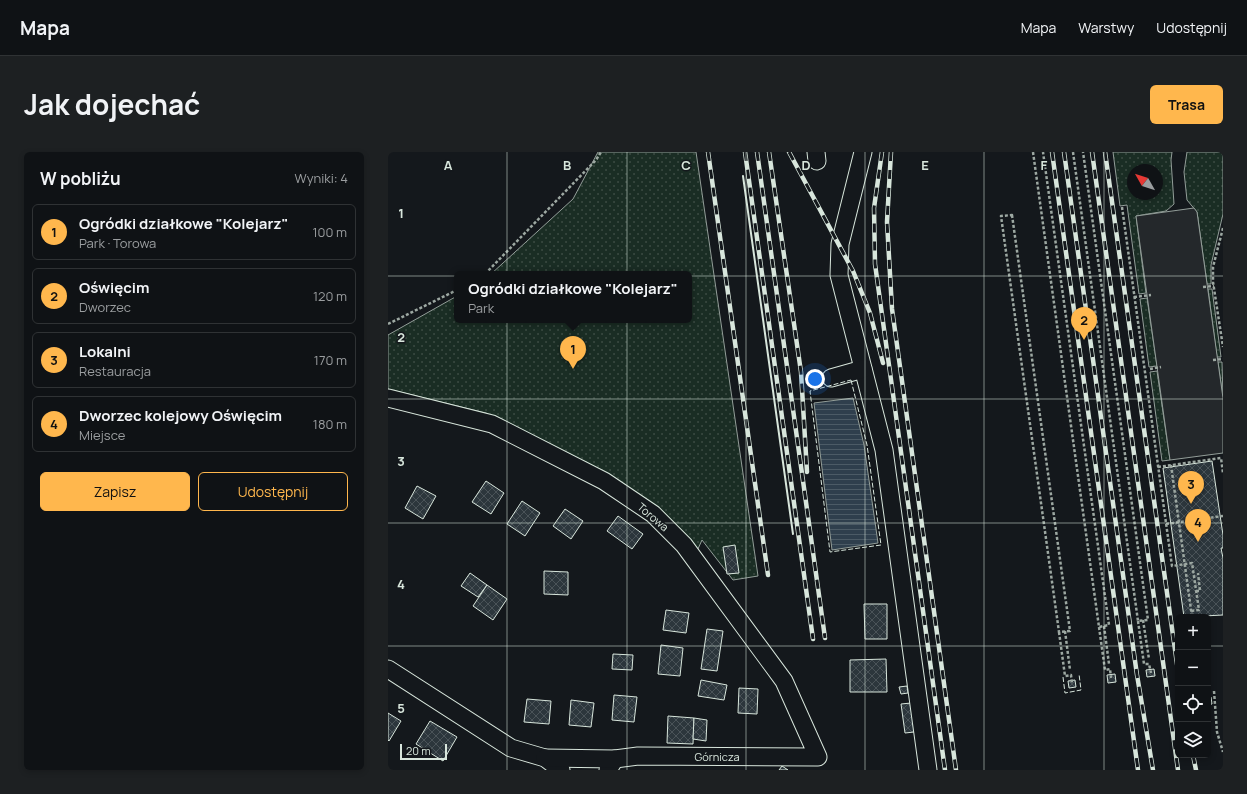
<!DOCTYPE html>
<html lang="pl">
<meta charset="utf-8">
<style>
body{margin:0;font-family:Manrope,sans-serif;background:#1d2022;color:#f1f3f6}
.controls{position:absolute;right:12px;bottom:12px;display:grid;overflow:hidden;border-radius:6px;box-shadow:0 2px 6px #0003}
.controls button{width:36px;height:36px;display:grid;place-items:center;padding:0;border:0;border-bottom:1px solid #2f3234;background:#0f1215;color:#f1f3f6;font:20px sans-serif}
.compass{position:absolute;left:739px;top:12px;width:36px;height:36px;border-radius:50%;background:#0f1215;box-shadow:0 2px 6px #0003;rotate:309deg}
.scale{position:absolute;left:12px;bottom:10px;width:47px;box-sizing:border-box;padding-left:4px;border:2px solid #d8e6dc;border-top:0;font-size:11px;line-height:14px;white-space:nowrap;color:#d8e6dc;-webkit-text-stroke:3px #14181c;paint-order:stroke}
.you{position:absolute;left:427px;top:227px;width:14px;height:14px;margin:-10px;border:3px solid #fff;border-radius:50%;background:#1a73e8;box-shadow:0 0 0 6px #1a73e833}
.badge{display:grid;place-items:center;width:26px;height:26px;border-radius:50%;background:#ffb74d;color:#111;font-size:13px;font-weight:700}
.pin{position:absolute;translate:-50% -33px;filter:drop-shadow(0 1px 2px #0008)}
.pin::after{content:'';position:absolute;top:21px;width:14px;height:12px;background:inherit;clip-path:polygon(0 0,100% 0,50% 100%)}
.popup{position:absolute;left:66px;top:119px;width:238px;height:52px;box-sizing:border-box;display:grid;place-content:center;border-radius:6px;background:#0f1215;filter:drop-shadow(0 1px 3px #0005);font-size:13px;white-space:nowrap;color:#9b9ea0}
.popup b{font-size:15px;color:#f1f3f6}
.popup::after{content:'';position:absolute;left:50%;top:100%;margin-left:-8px;border:8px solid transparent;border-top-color:#0f1215}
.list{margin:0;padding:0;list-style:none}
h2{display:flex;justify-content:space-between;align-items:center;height:52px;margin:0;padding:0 16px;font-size:17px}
h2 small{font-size:13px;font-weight:400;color:#9b9ea0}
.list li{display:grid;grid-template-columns:26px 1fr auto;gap:12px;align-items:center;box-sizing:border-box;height:56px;margin:0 8px 8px;padding:0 8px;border:1px solid #2f3234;border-radius:6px}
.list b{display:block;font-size:15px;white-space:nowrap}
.list p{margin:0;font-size:13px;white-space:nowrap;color:#9b9ea0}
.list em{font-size:13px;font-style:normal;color:#9b9ea0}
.actions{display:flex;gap:8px;padding:12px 16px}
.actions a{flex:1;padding:9px 0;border:1px solid #ffb74d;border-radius:6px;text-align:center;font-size:14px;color:#ffb74d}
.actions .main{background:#ffb74d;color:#111}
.icon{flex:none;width:22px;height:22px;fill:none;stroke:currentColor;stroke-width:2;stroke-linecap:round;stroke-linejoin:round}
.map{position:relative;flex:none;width:835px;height:618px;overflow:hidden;border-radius:6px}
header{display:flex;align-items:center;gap:24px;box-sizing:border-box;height:56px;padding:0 20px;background:#0f1215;border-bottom:1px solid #2f3234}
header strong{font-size:19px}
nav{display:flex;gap:22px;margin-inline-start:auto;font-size:14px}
.intro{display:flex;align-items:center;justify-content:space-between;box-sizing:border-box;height:96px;padding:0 24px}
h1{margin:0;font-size:28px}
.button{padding:10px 18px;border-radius:6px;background:#ffb74d;color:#111;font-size:14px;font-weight:700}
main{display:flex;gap:24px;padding:0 24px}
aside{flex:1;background:#0f1215;border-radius:6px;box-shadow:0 2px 6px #0003}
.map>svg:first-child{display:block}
.grass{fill:url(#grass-dots);stroke:#939e99;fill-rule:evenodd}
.parking{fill:#24282b;stroke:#939e99}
.water{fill:url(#water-rules);stroke:#939e99}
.building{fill:url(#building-cross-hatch);stroke:#d8e6dc}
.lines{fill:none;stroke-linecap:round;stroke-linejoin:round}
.minor-casing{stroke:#d8e6dc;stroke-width:19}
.path{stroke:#9da8a2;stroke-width:2.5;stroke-dasharray:3 2;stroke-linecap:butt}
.minor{stroke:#14181c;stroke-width:17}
.rail-casing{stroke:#d8e6dc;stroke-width:4.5}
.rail{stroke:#14181c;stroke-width:3;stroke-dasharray:9;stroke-linecap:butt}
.fence{stroke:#d8e6dc;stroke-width:1;stroke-dasharray:5 2;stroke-linecap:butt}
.wall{stroke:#d8e6dc;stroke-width:2}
.grid{fill:none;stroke:#d8e6dc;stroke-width:1;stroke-opacity:0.55}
.labels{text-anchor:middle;stroke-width:3;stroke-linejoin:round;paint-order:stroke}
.street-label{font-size:11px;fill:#d8e6dc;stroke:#14181c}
.grid-label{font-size:13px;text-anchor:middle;font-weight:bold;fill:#d8e6dc;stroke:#14181c;stroke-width:3;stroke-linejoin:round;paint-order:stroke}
</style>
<header>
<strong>Mapa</strong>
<nav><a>Mapa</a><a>Warstwy</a><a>Udostępnij</a></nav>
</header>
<div class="intro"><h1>Jak dojechać</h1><a class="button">Trasa</a></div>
<main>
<aside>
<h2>W pobliżu<small>Wyniki: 4</small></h2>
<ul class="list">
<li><span class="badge">1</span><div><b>Ogródki działkowe &quot;Kolejarz&quot;</b><p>Park · Torowa</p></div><em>100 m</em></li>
<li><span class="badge">2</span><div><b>Oświęcim</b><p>Dworzec</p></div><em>120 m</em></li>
<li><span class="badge">3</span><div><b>Lokalni</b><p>Restauracja</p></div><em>170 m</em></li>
<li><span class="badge">4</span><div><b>Dworzec kolejowy Oświęcim</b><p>Miejsce</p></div><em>180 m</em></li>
</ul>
<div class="actions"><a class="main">Zapisz</a><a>Udostępnij</a></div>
</aside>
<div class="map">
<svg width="835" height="618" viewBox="0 0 835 618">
<defs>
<pattern id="grass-dots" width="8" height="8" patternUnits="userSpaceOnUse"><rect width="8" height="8" fill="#1a2d24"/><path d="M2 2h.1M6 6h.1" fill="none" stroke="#3b4b43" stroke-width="1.8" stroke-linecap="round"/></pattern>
<pattern id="water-rules" width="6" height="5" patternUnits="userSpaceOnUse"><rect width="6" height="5" fill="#2f3f4d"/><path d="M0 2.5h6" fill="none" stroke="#4c5b66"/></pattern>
<pattern id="building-cross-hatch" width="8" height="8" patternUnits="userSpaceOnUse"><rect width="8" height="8" fill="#2c363c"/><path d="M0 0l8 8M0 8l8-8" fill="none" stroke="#4a5358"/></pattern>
</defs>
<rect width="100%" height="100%" fill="#14181c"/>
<g class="grass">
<polygon points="210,0 308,0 370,424 345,428 314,388 309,399 170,297 98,261 0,237 0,183 69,144 69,168 301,168 301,122 103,122 185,47"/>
<path d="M 725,0 L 784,0 L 783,8 L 786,52 L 778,59 L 748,64 L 758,141 L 751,142 L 739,53 L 732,54 ZM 745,18 L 769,18 L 769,42 L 745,42 Z"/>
<polygon points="799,0 835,0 835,62 823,113 823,132 819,132 809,60 799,48 796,20"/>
<polygon points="820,137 824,137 833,205 829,205"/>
<polygon points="759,146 769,214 761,215 752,147"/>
<polygon points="830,210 834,210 835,246"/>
<polygon points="769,219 782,308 774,309 762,220"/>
</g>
<polygon class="parking" points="806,56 809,60 835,246 835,301 782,308 748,64"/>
<polygon class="water" points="465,246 476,293 490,391 444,398 426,251"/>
<g class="building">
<polygon points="824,309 835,383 835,396 833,396 835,406 835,463 796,465 775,316"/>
<polygon points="98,329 116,341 103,362 84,350"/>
<polygon points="29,334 48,344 35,367 17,356"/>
<polygon points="134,349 152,361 137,384 119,372"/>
<polygon points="177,357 195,369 183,387 165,374"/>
<polygon points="230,364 255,382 244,397 219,379"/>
<polygon points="347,393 351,421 339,422 335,395"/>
<polygon points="156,419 180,420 180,443 156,442"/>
<polygon points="82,421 99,433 90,445 73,434"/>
<polygon points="99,433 119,447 105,468 85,454"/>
<polygon points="476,452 499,452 499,487 477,487"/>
<polygon points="278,458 301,461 298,481 275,478"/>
<polygon points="319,477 335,479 329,519 313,517"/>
<polygon points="273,493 295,496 292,524 270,522"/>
<polygon points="225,502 245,503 244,518 224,517"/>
<polygon points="498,507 499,540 462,540 462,508"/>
<polygon points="766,517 767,524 759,525 758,518"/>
<polygon points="727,522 728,530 720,531 719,523"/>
<polygon points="313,528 339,533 336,548 310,544"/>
<polygon points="687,528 688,535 681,536 680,529"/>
<polygon points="519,534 520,541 513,542 511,535"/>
<polygon points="351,536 370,537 369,562 350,561"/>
<polygon points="226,543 249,545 246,570 224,568"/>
<polygon points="823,545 824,552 820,553 820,546"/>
<polygon points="139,547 163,549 161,572 136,570"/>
<polygon points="183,548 206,551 203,575 181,573"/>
<polygon points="523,551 526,580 517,581 513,552"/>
<polygon points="0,561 13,569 1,589 0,588"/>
<polygon points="280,564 306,566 305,592 279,591"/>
<polygon points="306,566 319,568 318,589 305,587"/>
<polygon points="42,569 69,585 55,609 28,592"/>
<polygon points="394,614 400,618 391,618"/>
</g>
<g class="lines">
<defs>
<g id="minor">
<polyline points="428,0 429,9"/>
<polyline points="475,0 452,92 451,123 496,298 540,618"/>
<polyline points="443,226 475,217"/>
<polyline points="0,246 104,272 216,329 265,362 296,393 396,529 430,605 250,604 227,607 220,618"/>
<polyline points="0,517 123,596 157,606 173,618"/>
<polyline points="157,606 227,607"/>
</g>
</defs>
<use href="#minor" class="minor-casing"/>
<g class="path">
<polyline points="645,0 711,475 721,473 655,0"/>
<polyline points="685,0 750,469 760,468 695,0"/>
<polyline points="734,55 784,414 804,411 811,458 803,459"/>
<polygon points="624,63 682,479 671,480 613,64"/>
<polyline points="835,76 825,115 825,130 835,195"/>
<polyline points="97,122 208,8 213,0"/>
<polyline points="815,135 826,134"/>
<polyline points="746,145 763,143"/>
<polyline points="0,172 69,138"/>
<polyline points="825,208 835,207"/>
<polyline points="762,217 773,215"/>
<polyline points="783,313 804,465"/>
<polyline points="770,315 833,306 835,321"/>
<polyline points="811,368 812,378"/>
<polyline points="778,372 835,364"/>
<polyline points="808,439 812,439 810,421"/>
<polyline points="755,468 761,507"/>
<polyline points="750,469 756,512 761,512 763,521"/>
<polyline points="716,474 721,512"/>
<polyline points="711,475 717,518 722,517 723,526"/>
<polyline points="677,479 682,518"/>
<polyline points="671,480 677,524 683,523 684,532"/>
<polyline points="826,539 829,580 835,600"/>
</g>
<use href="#minor" class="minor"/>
<defs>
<g id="rail">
<polyline points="320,0 380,423"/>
<polyline points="357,0 425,487"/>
<polyline points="369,0 437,486"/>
<polyline points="381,0 413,220 419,320"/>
<polyline points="401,0 465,119 482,161 495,211"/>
<polyline points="494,0 486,56 487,112 557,618"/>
<polyline points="503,0 499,70 504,157 568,618"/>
<polyline points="664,0 750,618"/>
<polyline points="676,0 749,523 765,618"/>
<polyline points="704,0 790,618"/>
<polyline points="717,0 790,519"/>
<polyline points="805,603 808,618"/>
</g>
</defs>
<use href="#rail" class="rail-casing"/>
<use href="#rail" class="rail"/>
<g class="fence">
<polygon points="463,228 479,293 493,393 442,400 422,239"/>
<polyline points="675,525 677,541 693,538 691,522"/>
</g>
<polyline class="wall" points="355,24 405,382"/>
</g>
<path class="grid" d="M 119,0 L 119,618M 239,0 L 239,618M 358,0 L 358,618M 477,0 L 477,618M 596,0 L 596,618M 716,0 L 716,618M 0,124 L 835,124M 0,247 L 835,247M 0,371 L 835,371M 0,494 L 790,494M 820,494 L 835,494"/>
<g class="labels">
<g class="street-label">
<text transform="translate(265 365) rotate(40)" y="4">Torowa</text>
<text x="329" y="609">Górnicza</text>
</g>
</g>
<g class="grid-label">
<text x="60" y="18">A</text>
<text x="179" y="18">B</text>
<text x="298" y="18">C</text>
<text x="418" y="18">D</text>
<text x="537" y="18">E</text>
<text x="656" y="18">F</text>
<text x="13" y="66">1</text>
<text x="13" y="190">2</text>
<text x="13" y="314">3</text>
<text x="13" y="437">4</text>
<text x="13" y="561">5</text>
</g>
</svg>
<div class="controls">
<button>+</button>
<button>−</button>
<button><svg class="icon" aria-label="locate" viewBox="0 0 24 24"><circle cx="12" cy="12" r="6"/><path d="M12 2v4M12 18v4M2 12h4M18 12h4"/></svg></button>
<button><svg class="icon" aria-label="layers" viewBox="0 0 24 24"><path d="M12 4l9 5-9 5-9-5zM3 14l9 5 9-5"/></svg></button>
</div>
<svg class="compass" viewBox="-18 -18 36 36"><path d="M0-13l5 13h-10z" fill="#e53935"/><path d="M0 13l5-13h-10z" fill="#9b9ea0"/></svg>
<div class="scale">20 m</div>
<div class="you"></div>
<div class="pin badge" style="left:185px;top:217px">1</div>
<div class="popup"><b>Ogródki działkowe &quot;Kolejarz&quot;</b>Park</div>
<div class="pin badge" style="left:696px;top:188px">2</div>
<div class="pin badge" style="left:803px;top:352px">3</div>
<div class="pin badge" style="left:810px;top:390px">4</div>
</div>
</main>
